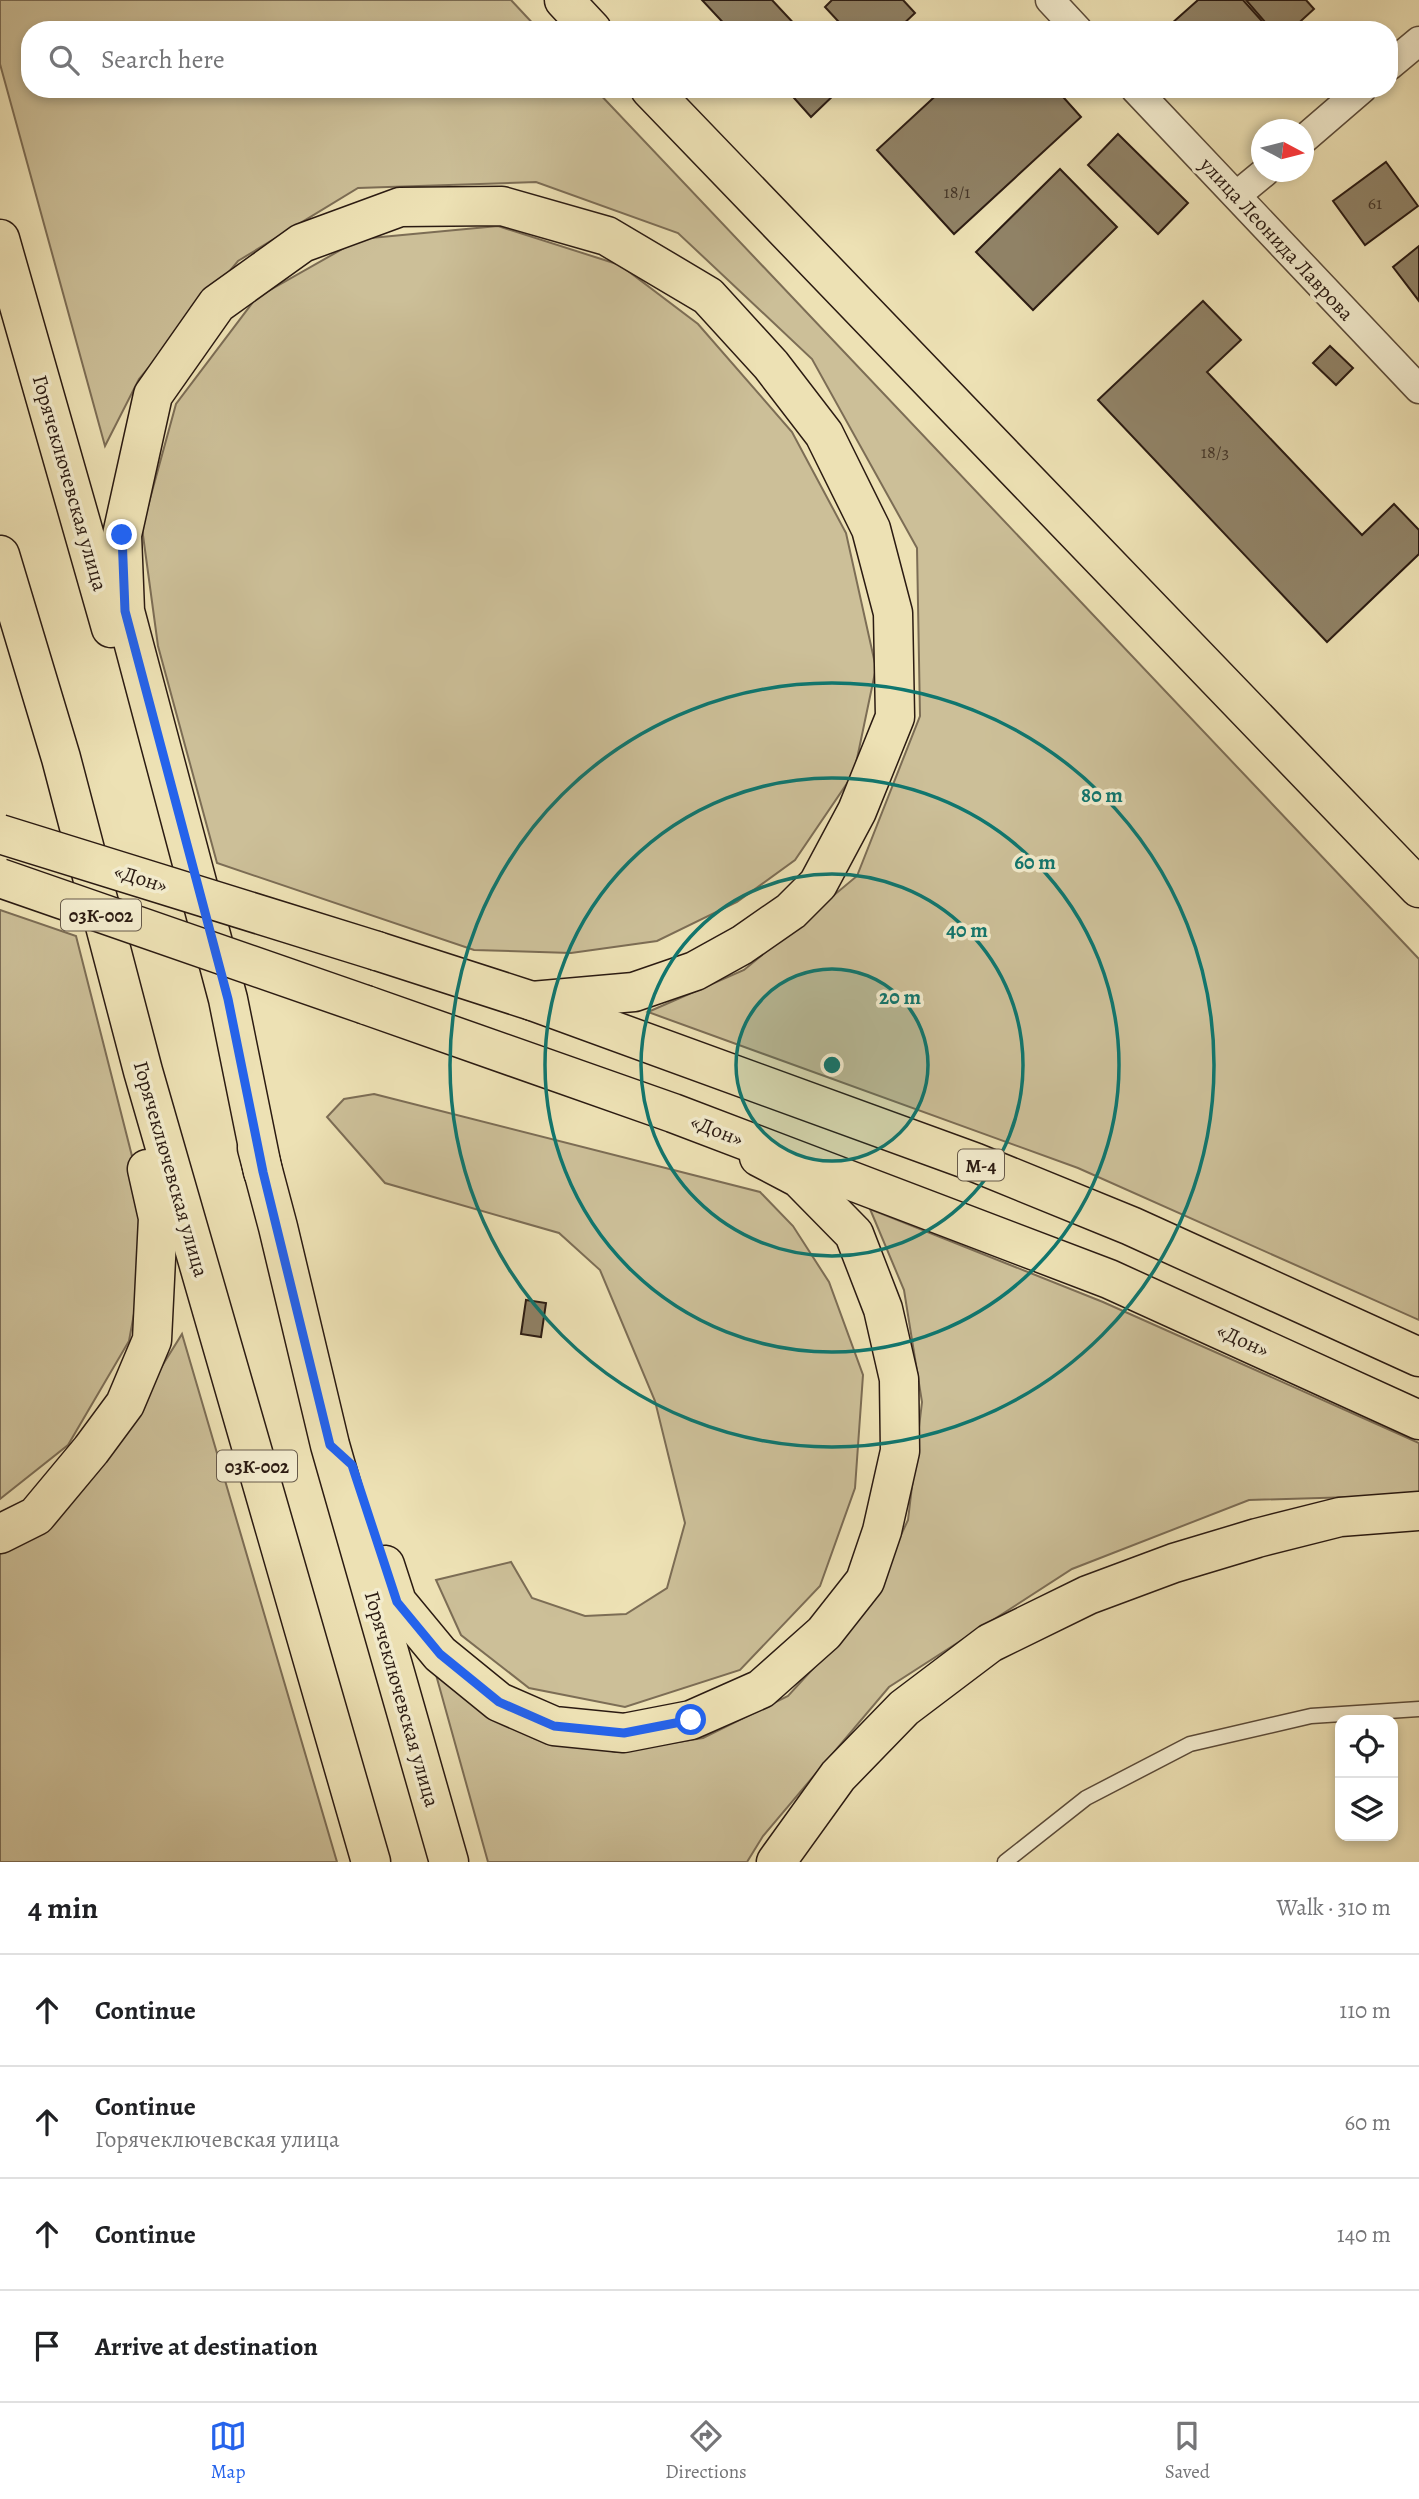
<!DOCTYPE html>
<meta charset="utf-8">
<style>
body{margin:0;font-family:Alegreya,serif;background:#f6f6f6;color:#202124}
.controls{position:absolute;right:21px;bottom:21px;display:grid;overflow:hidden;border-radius:14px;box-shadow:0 4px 10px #0003}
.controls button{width:63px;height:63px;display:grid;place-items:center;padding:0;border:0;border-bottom:2px solid #e0e0e0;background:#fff;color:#202124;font:35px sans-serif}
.compass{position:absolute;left:1251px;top:119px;width:63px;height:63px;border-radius:50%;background:#fff;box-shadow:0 4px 10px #0003;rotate:97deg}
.stop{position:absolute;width:21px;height:21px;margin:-16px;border:5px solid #2563eb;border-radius:50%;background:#fff}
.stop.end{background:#2563eb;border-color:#fff;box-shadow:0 2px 7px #0008}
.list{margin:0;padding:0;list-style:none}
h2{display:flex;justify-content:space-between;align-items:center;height:91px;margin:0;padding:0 28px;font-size:30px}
h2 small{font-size:23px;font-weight:400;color:#757577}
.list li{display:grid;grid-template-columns:46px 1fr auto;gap:21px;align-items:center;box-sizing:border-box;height:112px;padding:0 28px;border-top:2px solid #e0e0e0}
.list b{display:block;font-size:26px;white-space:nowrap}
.list p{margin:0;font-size:23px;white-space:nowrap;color:#757577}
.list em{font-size:23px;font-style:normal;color:#757577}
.icon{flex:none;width:38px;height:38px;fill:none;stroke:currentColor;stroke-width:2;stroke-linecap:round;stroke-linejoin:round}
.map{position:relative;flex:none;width:1419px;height:1862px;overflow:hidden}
.search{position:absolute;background:#fff;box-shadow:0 4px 10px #0003;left:21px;right:21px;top:21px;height:77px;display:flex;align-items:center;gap:18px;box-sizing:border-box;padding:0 24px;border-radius:28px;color:#757577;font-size:26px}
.sheet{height:539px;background:#fff}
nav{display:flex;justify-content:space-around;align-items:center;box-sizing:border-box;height:98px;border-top:2px solid #e0e0e0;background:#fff;font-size:19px;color:#757577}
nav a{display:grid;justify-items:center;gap:4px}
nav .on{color:#2563eb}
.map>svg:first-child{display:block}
.green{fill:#ccbf98;stroke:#7c6d55;stroke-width:2}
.building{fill:#908266;stroke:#2b1b12;stroke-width:2}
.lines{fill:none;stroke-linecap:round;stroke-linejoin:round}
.service-casing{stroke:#5c4c3a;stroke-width:17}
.minor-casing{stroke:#5c4c3a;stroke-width:31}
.primary-casing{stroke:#2b1b12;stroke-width:41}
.trunk-casing{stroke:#2b1b12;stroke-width:41}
.service{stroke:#f3ecce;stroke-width:14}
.minor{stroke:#f3ecce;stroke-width:28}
.primary{stroke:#ede1b4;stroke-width:38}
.trunk{stroke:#ede1b4;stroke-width:38}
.trunk-bridge-casing{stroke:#2b1b12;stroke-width:41;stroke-linecap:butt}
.trunk-bridge{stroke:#ede1b4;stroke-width:38}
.route{stroke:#2563eb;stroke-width:9}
.ring{fill:none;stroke:#0f766e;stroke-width:3.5}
.labels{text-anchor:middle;stroke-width:7;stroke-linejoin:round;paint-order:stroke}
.number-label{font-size:18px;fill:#443527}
.shield{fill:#f3ecce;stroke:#675a4a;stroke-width:2}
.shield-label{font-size:19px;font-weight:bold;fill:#2b1b12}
.street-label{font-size:21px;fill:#2b1b12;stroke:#f3ecce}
.centre{fill:#0f766e;stroke:#f3ecce;stroke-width:3.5}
.ring-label{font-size:21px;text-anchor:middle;font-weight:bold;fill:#0f766e;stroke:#f3ecce;stroke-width:7;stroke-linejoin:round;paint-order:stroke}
</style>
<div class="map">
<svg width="1419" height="1862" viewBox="0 0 1419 1862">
<rect width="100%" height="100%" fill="#ede1b4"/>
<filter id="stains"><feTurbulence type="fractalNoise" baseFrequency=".00286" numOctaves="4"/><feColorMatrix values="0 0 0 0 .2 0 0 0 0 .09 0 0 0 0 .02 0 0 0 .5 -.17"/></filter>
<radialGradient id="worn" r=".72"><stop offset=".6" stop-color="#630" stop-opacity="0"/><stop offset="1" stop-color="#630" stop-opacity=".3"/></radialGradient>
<g class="green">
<polygon points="0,0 511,0 539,30 30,30 30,89 595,89 1419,959 1419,1320 1078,1168 648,1012 744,970 857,876 920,716 917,548 812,359 678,233 536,182 358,188 238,261 139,379 105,446 0,64"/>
<polygon points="498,226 620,265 698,324 792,432 846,533 876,668 854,773 795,860 737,902 657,941 571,953 474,950 217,863 158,646 142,528 176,404 256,298 360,239"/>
<polygon points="0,910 76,936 133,1160 145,1254 129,1341 68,1445 0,1499"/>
<polygon points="374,1094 760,1192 793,1226 829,1282 863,1375 855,1488 820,1586 740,1670 625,1707 529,1688 461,1635 436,1580 511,1562 532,1598 585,1616 626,1614 667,1588 685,1523 655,1401 600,1270 559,1233 385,1183 327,1117 344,1099"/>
<polygon points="870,1209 1103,1302 1419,1443 1419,1495 1249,1500 1072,1569 889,1687 763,1836 747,1862 488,1862 433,1664 526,1729 615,1752 703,1738 788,1696 865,1612 908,1520 922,1402 904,1290"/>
<polygon points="182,1334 337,1862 0,1862 0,1552 139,1403"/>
</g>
<g class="building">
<polygon points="702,0 772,0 800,30 730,30"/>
<polygon points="832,0 903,0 915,13 897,30 830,30 838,21 825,7"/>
<polygon points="1198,0 1243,0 1270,30 1177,30 1171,24"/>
<polygon points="1246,0 1306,0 1314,9 1291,30 1272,30"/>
<polygon points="786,89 840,89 811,117"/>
<polygon points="943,89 1056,89 1081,117 954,234 877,150"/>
<polygon points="1118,134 1188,203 1158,234 1088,165"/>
<polygon points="1386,162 1418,206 1365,245 1333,201"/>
<polygon points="1060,169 1117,227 1033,310 976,252"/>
<polygon points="1419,246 1419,301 1393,267"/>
<polygon points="1203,301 1241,340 1207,372 1362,535 1394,504 1419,530 1419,554 1327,642 1098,400"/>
<polygon points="1330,346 1353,368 1336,385 1313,363"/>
<polygon points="526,1300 546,1303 541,1337 521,1334"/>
</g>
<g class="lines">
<defs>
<polyline id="service" points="1005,1862 1086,1798 1190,1744 1311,1716 1419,1709"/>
<g id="minor">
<polyline points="1050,0 1078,30"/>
<polyline points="1389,66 1419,41"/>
<polyline points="1135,89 1419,389"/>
<polyline points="1304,139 1362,89"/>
<polyline points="1237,195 1265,172"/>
</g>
<g id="primary">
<polyline points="564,0 592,30"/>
<polyline points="650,89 1419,888"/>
<polyline points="0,239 111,628"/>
<polyline points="0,555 61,758 143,1071 371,1862"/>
<polyline points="257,1148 278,1227 330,1445 449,1862"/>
<polyline points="263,1172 228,999 125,611 122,535 153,395 217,304 302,243 400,207 502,206 607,236 708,296 771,365 824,434 871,529 893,613 895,717 857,811 818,884 791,911 742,945 695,971 634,992 532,1001"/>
<polyline points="0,1534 36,1516 91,1450 125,1404 152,1340 158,1218 147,1169"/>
<polyline points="385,1565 397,1602 440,1654 499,1702 554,1726 624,1733 691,1720 761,1689 824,1633 865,1581 882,1531 900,1451 899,1379 883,1309 854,1234 799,1178 759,1157"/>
<polyline points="776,1862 838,1776 904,1708 990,1643 1088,1595 1174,1563 1257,1538 1340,1517 1419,1511"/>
</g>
<g id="trunk">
<polyline points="377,951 532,1001 974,1162 1131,1226 1419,1357"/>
<polyline points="366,1005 673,1113 1109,1279 1419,1420"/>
</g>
</defs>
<use href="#service" class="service-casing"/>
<use href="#minor" class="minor-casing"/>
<use href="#primary" class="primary-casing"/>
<use href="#trunk" class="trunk-casing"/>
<use href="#service" class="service"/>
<use href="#minor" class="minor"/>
<use href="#primary" class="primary"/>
<use href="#trunk" class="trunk"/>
<defs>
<g id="trunk-bridge">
<polyline points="0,834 377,951"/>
<polyline points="0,878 366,1005"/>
</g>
</defs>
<use href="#trunk-bridge" class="trunk-bridge-casing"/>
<use href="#trunk-bridge" class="trunk-bridge"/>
</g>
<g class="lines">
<polyline class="route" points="122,535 125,611 228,999 263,1172 330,1445 352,1465 397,1602 440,1654 499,1702 554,1726 624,1733 691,1720"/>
</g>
<circle cx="832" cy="1065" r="96" fill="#0f766e" fill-opacity=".12"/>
<g class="ring">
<circle cx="832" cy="1065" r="96"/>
<circle cx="832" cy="1065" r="191"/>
<circle cx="832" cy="1065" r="287"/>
<circle cx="832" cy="1065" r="382"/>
</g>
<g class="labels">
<g class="number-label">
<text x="957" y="198">18/1</text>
<text x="1375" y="209">61</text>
<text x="1215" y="458">18/3</text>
</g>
<g class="shield">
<rect x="61" y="899.5" width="80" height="31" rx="5"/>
<rect x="958" y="1149.5" width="46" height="31" rx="5"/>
<rect x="217" y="1450.5" width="80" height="31" rx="5"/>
</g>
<g class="shield-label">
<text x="101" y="922">03К-002</text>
<text x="981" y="1172">М-4</text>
<text x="257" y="1473">03К-002</text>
</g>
<g class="street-label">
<text transform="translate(1277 239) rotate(47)" y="7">улица Леонида Лаврова</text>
<text transform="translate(70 483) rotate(74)" y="7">Горячеключевская улица</text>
<text transform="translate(141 878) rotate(17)" y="7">«Дон»</text>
<text transform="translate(717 1130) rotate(21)" y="7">«Дон»</text>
<text transform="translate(171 1169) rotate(74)" y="7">Горячеключевская улица</text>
<text transform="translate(1243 1340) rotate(24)" y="7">«Дон»</text>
<text transform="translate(402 1699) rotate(74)" y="7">Горячеключевская улица</text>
</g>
</g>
<circle cx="832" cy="1065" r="10" class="centre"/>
<g class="ring-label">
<text x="1102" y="802">80 m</text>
<text x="1035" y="869">60 m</text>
<text x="967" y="937">40 m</text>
<text x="900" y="1004">20 m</text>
</g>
<rect width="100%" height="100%" filter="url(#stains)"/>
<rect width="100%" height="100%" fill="url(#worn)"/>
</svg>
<div class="controls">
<button><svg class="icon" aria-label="locate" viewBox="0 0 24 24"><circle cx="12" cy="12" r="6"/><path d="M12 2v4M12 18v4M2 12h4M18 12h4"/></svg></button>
<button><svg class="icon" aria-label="layers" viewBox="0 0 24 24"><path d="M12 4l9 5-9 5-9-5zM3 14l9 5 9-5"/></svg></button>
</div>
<svg class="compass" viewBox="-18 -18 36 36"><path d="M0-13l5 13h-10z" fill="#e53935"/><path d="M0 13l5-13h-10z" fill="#757577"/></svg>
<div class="stop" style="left:691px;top:1720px"></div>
<div class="stop end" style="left:122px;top:535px"></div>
<div class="search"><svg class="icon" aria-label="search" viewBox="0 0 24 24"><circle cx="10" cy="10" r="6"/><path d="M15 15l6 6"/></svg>Search here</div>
</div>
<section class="sheet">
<h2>4 min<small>Walk · 310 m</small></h2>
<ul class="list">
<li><svg class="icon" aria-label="ahead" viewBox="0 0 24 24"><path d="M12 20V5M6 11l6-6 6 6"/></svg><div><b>Continue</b></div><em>110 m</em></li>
<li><svg class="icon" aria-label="ahead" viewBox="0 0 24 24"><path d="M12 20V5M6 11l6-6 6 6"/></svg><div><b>Continue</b><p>Горячеключевская улица</p></div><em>60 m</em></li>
<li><svg class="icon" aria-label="ahead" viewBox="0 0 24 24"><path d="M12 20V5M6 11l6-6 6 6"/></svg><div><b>Continue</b></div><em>140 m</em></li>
<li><svg class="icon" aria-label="arrive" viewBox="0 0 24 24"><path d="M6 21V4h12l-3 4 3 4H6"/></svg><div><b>Arrive at destination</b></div></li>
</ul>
</section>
<nav>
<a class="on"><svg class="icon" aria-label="map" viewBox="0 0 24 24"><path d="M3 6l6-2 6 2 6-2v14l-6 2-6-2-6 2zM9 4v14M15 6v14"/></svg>Map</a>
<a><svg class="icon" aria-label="directions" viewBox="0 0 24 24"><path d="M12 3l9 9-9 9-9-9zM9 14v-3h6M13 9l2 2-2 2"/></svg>Directions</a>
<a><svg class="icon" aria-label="saved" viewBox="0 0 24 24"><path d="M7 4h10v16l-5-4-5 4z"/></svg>Saved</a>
</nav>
